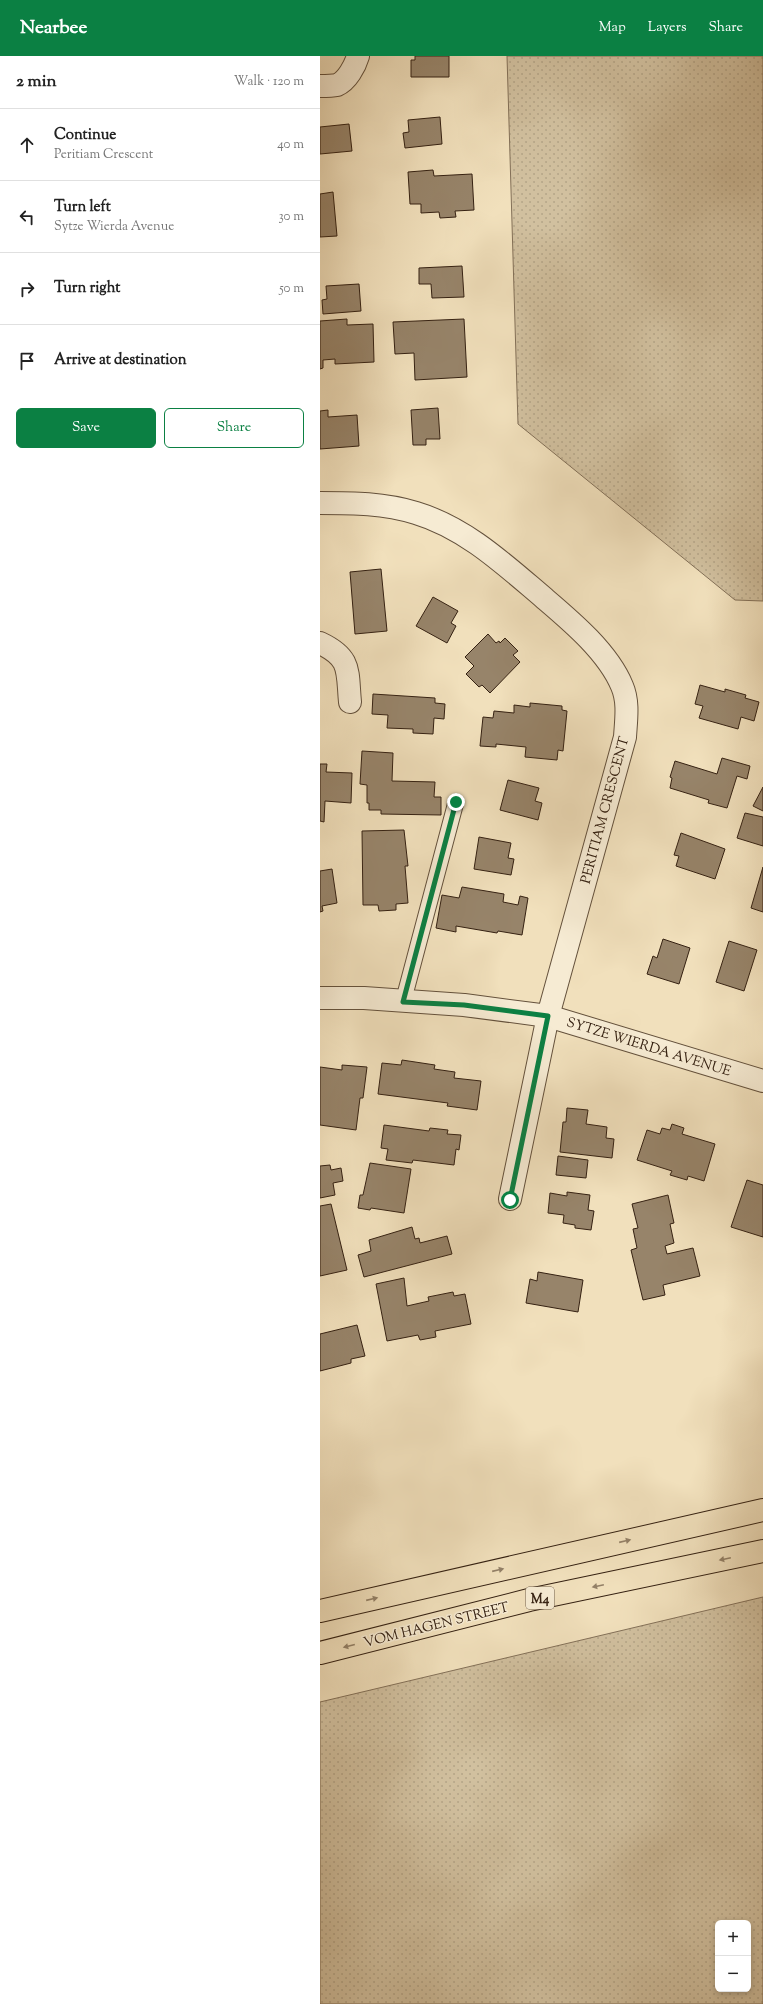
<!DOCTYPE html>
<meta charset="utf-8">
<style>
body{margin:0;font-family:"Sorts Mill Goudy",serif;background:#f6f6f6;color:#222}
.controls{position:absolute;right:12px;bottom:12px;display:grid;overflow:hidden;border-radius:6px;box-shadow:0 2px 6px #0003}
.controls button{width:36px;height:36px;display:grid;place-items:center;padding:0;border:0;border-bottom:1px solid #e0e0e0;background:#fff;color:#222;font:20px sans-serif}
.stop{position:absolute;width:12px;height:12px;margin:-9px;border:3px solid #0b8043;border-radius:50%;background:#fff}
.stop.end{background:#0b8043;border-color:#fff;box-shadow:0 1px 4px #0008}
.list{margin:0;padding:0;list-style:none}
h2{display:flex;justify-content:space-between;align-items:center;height:52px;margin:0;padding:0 16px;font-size:17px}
h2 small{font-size:13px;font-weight:400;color:#767676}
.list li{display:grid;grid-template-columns:26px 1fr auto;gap:12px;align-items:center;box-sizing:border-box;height:72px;padding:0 16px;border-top:1px solid #e0e0e0}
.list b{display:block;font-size:15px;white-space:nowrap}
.list p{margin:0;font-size:13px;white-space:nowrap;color:#767676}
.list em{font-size:13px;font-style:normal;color:#767676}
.actions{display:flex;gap:8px;padding:12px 16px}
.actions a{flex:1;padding:9px 0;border:1px solid #0b8043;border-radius:6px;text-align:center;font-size:14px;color:#0b8043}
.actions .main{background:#0b8043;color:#fff}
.icon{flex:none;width:22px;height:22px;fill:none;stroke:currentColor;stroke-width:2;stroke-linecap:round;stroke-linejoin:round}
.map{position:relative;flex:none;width:443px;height:1948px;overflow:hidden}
header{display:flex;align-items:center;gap:24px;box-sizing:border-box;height:56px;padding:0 20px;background:#0b8043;color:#fff}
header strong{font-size:19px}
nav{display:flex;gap:22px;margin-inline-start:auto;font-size:14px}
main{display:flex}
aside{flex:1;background:#fff}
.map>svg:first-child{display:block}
.grass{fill:url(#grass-dots);stroke:#837058;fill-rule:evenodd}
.building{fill:#97846a;stroke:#352112}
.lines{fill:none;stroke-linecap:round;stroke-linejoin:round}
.lane-casing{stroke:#64513c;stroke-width:17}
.street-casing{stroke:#64513c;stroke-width:24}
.primary-casing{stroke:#352112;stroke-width:24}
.lane{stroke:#f6ebd3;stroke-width:15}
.street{stroke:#f6ebd3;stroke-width:22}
.primary{stroke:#f1e0bc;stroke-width:22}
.oneway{fill:#938067}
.route{stroke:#0b8043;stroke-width:5}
.labels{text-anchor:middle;stroke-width:3;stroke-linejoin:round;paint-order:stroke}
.shield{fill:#f6ebd3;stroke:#6f5e4c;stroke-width:1}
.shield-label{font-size:13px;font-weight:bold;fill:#352112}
.street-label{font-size:14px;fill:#352112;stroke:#f6ebd3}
</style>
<header>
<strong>Nearbee</strong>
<nav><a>Map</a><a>Layers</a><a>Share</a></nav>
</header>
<main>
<aside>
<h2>2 min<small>Walk · 120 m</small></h2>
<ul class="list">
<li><svg class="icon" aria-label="ahead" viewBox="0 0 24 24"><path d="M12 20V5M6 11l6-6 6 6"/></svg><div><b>Continue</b><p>Peritiam Crescent</p></div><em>40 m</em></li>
<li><svg class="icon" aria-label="left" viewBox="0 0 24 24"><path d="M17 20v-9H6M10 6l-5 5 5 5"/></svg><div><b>Turn left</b><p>Sytze Wierda Avenue</p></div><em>30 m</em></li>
<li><svg class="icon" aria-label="right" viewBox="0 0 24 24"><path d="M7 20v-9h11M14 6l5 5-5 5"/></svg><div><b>Turn right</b></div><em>50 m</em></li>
<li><svg class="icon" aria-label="arrive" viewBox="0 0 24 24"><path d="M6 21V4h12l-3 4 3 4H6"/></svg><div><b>Arrive at destination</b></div></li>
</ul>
<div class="actions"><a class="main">Save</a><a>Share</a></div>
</aside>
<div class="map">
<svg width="443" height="1948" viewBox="0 0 443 1948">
<defs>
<pattern id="grass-dots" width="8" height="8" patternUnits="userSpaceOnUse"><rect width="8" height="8" fill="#d1c09f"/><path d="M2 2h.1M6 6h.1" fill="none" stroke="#b4a588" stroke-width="1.8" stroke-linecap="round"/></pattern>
</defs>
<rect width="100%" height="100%" fill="#f1e0bc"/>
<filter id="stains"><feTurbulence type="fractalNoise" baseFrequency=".005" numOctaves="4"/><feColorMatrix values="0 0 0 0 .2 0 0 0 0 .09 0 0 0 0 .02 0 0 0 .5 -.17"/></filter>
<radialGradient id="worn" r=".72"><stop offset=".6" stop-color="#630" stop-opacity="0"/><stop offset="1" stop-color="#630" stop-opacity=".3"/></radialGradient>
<g class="grass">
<polygon points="187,0 443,0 443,545 415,544 198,368"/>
<path d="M 443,1541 L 443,1948 L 0,1948 L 0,1646 ZM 398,1867 L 428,1867 L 428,1933 L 398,1933 Z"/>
</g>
<g class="building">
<polygon points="95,0 129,0 129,21 91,21 91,4 95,4"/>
<polygon points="120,61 122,88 85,92 83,77 89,76 88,64"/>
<polygon points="29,68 32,95 0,98 0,71"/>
<polygon points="113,114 114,120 152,118 154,154 135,155 136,161 120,162 119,156 101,157 101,148 90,148 88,116"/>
<polygon points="13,136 17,180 0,181 0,138"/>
<polygon points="142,210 144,241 112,242 111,228 99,228 99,212"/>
<polygon points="39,228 41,255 3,258 2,244 7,243 6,230"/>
<polygon points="27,263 27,269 53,268 54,306 15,308 15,303 3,304 3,312 0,313 0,265"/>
<polygon points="144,263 147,321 95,324 94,297 75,298 73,266"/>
<polygon points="118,352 120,383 106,383 106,389 93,389 91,354"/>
<polygon points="8,354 8,361 37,359 39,390 0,393 0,355"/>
<polygon points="61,513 67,575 35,578 30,516"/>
<polygon points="113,541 138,555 131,567 136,570 127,587 96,570"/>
<polygon points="168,578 176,587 179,585 180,587 185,582 198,595 193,599 200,606 170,637 162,629 159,631 146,618 154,610 145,601"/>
<polygon points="380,629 405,636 405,633 426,639 425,642 439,646 434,665 421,661 418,673 379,662 383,650 375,648"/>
<polygon points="53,638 115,642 115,647 125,648 124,663 114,662 113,678 93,677 93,673 67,672 68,659 52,658"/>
<polygon points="210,647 242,650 242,654 247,655 243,695 238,694 237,704 205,701 206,691 176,688 176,691 160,690 163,661 173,662 174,655 194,657 194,649 210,651"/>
<polygon points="42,695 73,697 72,725 115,726 114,741 121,741 121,759 61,758 61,754 49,754 49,747 47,747 47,729 40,728"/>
<polygon points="402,702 430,710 427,723 417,720 407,752 388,747 389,744 350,732 352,722 350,721 355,705 397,718"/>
<polygon points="0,708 7,708 6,716 32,717 31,747 5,745 4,766 0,765"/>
<polygon points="188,724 219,732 215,745 222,747 218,764 180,754"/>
<polygon points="443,731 443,755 433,750"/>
<polygon points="425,757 443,761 443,790 417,782"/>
<polygon points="84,774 88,810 85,810 88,847 76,848 76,854 59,855 58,849 43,849 42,775"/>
<polygon points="361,777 405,793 395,823 356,810 359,800 354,799"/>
<polygon points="159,781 191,787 188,802 194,803 191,819 154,813"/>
<polygon points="443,811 443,856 431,852"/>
<polygon points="12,813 17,847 2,850 3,855 0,856 0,815"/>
<polygon points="142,831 184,838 183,846 198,849 200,840 208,842 202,879 178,875 177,877 136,870 136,876 116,872 122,839 139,842"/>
<polygon points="343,883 370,892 359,928 327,918 333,900 337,902"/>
<polygon points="409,885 437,894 424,935 396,926"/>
<polygon points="82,1004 115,1009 114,1013 135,1016 134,1022 161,1025 157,1054 127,1050 128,1047 58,1038 62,1007 81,1009"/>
<polygon points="22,1009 47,1011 43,1042 40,1042 36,1074 0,1069 0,1011 22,1014"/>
<polygon points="247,1052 268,1054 266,1068 287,1071 286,1082 294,1083 292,1102 240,1096 243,1066 246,1066"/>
<polygon points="352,1068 364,1072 362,1078 395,1088 384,1125 368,1120 367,1124 350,1119 352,1115 317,1104 327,1074 340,1078 342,1072 350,1074"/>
<polygon points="64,1069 109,1075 110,1072 128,1074 127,1078 141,1079 139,1094 136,1093 134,1109 93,1104 92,1107 66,1104 68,1093 61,1092"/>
<polygon points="238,1100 268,1104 266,1122 236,1119"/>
<polygon points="50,1107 91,1113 84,1157 51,1152 50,1154 38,1152 40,1139 43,1139"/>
<polygon points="10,1109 11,1114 21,1112 23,1125 13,1127 15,1139 0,1142 0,1110"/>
<polygon points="427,1124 443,1129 443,1181 411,1171"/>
<polygon points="247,1136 270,1139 268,1154 274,1155 271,1174 255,1172 255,1169 243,1167 244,1159 228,1157 230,1137 247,1140"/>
<polygon points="348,1139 354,1167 350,1168 354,1187 345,1190 347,1198 373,1192 380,1220 343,1229 345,1239 323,1244 311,1194 317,1192 313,1173 318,1172 312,1148"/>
<polygon points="11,1148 27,1214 0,1220 0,1150"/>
<polygon points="92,1171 95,1183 99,1182 100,1187 127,1180 132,1198 44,1221 38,1199 51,1195 49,1184"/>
<polygon points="218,1216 263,1224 258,1256 206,1247 210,1223 217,1225"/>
<polygon points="84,1222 87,1250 109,1245 108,1241 133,1236 134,1240 145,1238 151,1268 115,1275 116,1281 100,1284 98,1279 67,1285 56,1228"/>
<polygon points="37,1269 45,1300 31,1303 31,1307 0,1315 0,1278"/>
</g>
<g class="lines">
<defs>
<polyline id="lane" points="83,946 136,746"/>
<g id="street">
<path d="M 0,30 C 5,30 12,30 17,29 C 27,25 35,10 38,0"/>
<path d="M 0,447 C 33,447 64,447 96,457 C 146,472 185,509 224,542 C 251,565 288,596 302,630 C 309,646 306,664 305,681 L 228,960 L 190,1143"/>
<path d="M 0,587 C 32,602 27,615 30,646"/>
<polyline points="0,942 44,942 144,949 228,960 443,1025"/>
</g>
<g id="primary">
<polyline points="0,1555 443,1454"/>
<polyline points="0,1597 209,1544 443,1495"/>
</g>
</defs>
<use href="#lane" class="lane-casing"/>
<use href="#street" class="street-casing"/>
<use href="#primary" class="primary-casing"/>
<use href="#lane" class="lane"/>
<use href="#street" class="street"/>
<use href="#primary" class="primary"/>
</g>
<defs><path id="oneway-solid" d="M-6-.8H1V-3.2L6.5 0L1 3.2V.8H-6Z"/></defs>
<g class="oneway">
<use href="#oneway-solid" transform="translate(305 1485) rotate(-13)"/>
<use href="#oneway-solid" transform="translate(405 1503) rotate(168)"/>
<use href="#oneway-solid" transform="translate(178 1514) rotate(-13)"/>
<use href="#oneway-solid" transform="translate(278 1530) rotate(168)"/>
<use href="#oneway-solid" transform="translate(52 1543) rotate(-13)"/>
<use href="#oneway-solid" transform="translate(29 1590) rotate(166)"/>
</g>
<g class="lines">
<polyline class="route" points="136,746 83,946 144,949 228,960 190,1144"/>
</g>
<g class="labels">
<rect class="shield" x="206" y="1531" width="28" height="22" rx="3"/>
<g class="shield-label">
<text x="220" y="1547">M4</text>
</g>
<g class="street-label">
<text transform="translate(284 754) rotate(-75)" y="5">PERITIAM CRESCENT</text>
<text transform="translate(329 990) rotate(17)" y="5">SYTZE WIERDA AVENUE</text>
<text transform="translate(116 1568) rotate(-14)" y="5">VOM HAGEN STREET</text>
</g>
</g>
<rect width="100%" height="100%" filter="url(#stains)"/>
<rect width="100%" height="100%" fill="url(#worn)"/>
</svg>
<div class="controls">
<button>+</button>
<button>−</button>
</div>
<div class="stop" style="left:190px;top:1144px"></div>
<div class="stop end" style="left:136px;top:746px"></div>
</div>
</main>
